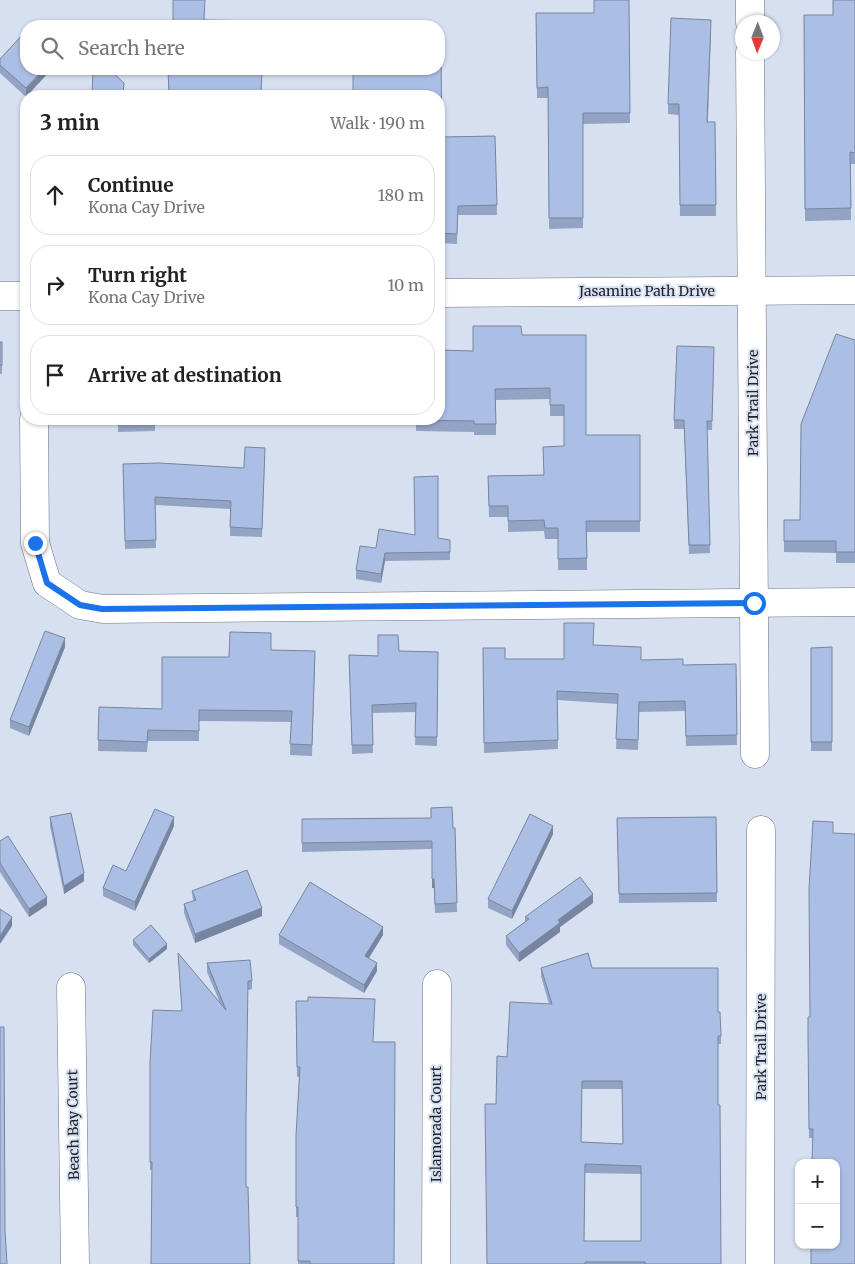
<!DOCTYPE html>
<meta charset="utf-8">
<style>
body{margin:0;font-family:Merriweather,serif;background:#f6f6f6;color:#222}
.controls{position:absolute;right:15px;bottom:15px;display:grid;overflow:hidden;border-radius:10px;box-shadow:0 1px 4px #0004}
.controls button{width:45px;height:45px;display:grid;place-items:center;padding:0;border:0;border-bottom:1px solid #e0e0e0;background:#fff;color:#222;font:25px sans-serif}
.compass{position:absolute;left:735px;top:15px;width:45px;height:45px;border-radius:50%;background:#fff;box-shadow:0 1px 4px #0004;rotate:181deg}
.stop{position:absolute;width:15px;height:15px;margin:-11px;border:4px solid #1a73e8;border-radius:50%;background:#fff}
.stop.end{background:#1a73e8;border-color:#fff;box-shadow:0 1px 5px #0008}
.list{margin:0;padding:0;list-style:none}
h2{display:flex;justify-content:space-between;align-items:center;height:65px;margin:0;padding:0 20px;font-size:21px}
h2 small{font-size:16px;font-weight:400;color:#767676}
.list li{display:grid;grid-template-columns:32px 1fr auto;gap:15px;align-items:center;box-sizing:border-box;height:80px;margin:0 10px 10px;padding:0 10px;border:1px solid #e0e0e0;border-radius:20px}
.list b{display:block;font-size:19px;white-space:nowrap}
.list p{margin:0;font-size:16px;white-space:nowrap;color:#767676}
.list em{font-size:16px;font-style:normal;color:#767676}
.icon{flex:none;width:28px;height:28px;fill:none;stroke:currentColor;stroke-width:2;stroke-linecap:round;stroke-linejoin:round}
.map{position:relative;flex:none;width:855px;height:1264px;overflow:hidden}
.search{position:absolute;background:#fff;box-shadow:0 1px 4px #0004;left:20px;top:20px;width:425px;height:55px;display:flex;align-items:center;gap:12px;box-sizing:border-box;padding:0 18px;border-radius:20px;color:#767676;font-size:19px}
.panel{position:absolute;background:#fff;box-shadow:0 1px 4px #0004;left:20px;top:90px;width:425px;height:335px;border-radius:20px}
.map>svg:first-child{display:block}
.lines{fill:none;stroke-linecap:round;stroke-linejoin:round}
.minor-casing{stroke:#6c7483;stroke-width:29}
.minor{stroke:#fff;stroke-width:28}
.wall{fill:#93a3c4;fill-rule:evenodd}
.shaded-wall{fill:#7885a0}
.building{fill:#abbee4;stroke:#7885a0;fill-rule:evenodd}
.route{stroke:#1a73e8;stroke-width:6}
.labels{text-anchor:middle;stroke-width:4;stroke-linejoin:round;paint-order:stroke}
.street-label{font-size:14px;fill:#202329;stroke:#d7e0f1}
</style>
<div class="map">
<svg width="855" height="1264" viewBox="0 0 855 1264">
<rect width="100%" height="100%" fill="#d7e0f1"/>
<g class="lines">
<defs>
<g id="minor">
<polyline points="750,0 750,22"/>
<polyline points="750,52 755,754"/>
<polyline points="439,293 855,290"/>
<polyline points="0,296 26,296"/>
<polyline points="34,419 35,543 47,583 80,605 103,609 855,602"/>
<polyline points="71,987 75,1264"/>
<polyline points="436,1264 437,984"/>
<polyline points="760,1264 761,830"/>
</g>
</defs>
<use href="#minor" class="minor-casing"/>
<use href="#minor" class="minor"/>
</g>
<g class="wall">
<polygon points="629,0 630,123 583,124 583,228 549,229 548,98 537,98 536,13 594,13"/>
<polygon points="855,0 855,164 851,164 851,220 805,221 804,15 833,15"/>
<polygon points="711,30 708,122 715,122 716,216 680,216 679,115 668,114 668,104"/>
<polygon points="26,31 26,97 0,73 0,59"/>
<polygon points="439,60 441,60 442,137 495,136 497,215 458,215 457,244 439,243 439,96 353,96 353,69 439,69"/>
<rect x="23" y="132" width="3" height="50"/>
<polygon points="522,335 586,435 640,435 640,532 587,532 587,570 558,570 558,539 545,539 544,531 508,532 508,517 489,517 488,476 543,475 564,446 564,416 550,416 550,399 496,400 496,435 474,435 474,432 416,431 416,419 473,351"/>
<polygon points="855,340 855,563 836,563 836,553 784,552 784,520 800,520"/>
<rect x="0" y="342" width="2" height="32"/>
<polygon points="714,356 712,430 707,430 710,553 689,554 684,429 674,429 674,420"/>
<polygon points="118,419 155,419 155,431 118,432"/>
<polygon points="265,456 262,537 230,536 230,509 155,505 156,548 125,549 123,464 244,468"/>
<polygon points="438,538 450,548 450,560 385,561 381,583 356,579 356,570 376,548"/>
<polygon points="594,645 641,660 683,665 736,664 737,745 686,746 685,711 639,712 638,750 616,749 618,704 557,700 558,749 484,753 483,648 505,659 564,659"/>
<polygon points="65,647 29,736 10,728 10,720"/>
<polygon points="832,647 832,751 811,751 811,648"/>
<polygon points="399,651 438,652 437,746 415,745 416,712 372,713 373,753 352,754 349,655 378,656"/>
<polygon points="229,657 315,662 312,756 290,755 291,722 199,721 199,741 148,741 147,752 98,751 99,707 162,709"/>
<polygon points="50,817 84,881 64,894 50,826"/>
<polygon points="716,817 717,902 619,903 617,818"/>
<polygon points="302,819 455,828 457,912 435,913 434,888 432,888 432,849 302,852"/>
<polygon points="813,821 813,1138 809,1138 808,1038 810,1017"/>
<polygon points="174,826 135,911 103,896 103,888 126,871"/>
<polygon points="553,834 512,919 488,908 488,899"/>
<polygon points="0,841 47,905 29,917 0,872"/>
<polygon points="192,891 262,916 195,943 184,913 184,904 193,901"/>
<polygon points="593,903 560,927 560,932 519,962 506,945 506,936 525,922 525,917"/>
<polygon points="279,935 383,935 369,958 377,971 364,993 279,944"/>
<polygon points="133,940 167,949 149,963 133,945"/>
<polygon points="178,953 220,1003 207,972 207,963 252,981 252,989 248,990 152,1170 150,1170 150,1128 182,1011"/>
<path d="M 541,968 L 592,968 L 718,1012 L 721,1036 L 721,1044 L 718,1044 L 718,1105 L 721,1264 L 487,1264 L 507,1057 L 549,1004 L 541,976 ZM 582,1089 L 622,1089 L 623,1144 L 581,1142 ZM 585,1173 L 641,1174 L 641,1241 L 584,1241 Z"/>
<polygon points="296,1001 373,1042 394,1264 298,1264 298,1217 296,1217 296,1207 299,1077 297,1077"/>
</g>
<g class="shaded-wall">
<polygon points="44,69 52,69 26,97 26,88"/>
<polygon points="385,553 385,561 381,583 381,574"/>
<polygon points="65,638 65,647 29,736 29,727"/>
<polygon points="174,817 174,826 135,911 135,902"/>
<polygon points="553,826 553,834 512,919 512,911"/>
<polygon points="84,873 84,881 64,894 64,886"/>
<rect x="432" y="879" width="2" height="9"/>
<polygon points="593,894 593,903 560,927 560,932 519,962 519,953 558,920"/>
<polygon points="47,897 47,905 29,917 29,909"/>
<polygon points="262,908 262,916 195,943 195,934"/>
<polygon points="12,917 12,926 0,944 0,936"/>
<polygon points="383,927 383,935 365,964 365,956"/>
<polygon points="167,944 167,949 149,963 149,959"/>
<polygon points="377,963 377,971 364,993 364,985"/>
</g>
<g class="building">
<polygon points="173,0 205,0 204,20 264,21 263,26 167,26 167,21 173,21"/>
<polygon points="594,0 629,0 630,113 583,113 583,218 549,218 548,87 537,88 536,13 594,13"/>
<polygon points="833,0 855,0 855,153 850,152 851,208 805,209 804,15 833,15"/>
<polygon points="671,18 711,20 707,122 715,122 716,205 680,205 679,104 668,104"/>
<rect x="352" y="21" width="32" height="5"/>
<polygon points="35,22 40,26 31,26"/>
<polygon points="59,22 64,26 55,26"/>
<polygon points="26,31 26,69 44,69 26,88 0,65 0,59"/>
<polygon points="439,60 441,60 442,137 495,136 497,205 458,206 457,234 439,233 439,96 353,96 353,69 439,69"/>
<polygon points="93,69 109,69 124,83 123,96 92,96"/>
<polygon points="168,69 262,69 261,96 169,96"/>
<rect x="23" y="132" width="3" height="42"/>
<polygon points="473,326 521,326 522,335 586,335 586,435 640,435 640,521 586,521 587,558 558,559 558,528 545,528 544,520 508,521 508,506 489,506 488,476 544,475 543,447 564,446 564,405 550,405 550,388 495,389 496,424 474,424 474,421 416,420 416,419 439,419 439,350 473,351"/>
<polygon points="836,334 855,340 855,552 836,552 836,541 784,541 784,520 800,520 801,424"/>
<rect x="0" y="342" width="2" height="23"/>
<polygon points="677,346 714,347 712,421 707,421 710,545 689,545 684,420 674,420"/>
<polygon points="118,419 155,419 155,420 118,421"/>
<polygon points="245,447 265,448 262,529 230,527 231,501 155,497 156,540 125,541 123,464 159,463 244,468"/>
<polygon points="438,476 438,538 450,540 450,552 385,553 381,574 356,570 360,546 376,548 379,529 415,535 414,477"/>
<polygon points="564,623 594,623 593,645 641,647 641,660 683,659 683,665 736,664 737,735 686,736 685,701 639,702 638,740 616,739 618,694 557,691 558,740 484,743 483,648 505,648 505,659 564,659"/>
<polygon points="45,631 65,638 29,727 10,720"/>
<polygon points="230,632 271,633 271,650 315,651 312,745 290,744 292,711 199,710 199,731 148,730 147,742 98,740 99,707 162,709 162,657 229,657"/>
<polygon points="378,635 398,635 399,651 438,652 437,737 415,737 416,703 372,705 373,745 352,745 349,655 378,656"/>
<polygon points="832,647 832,742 811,742 811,648"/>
<polygon points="452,807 453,828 455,828 457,903 435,904 434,879 432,879 432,841 302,843 302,819 431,818 431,808"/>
<polygon points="155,809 174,817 135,902 103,888 113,865 126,871"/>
<polygon points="71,813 84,873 64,886 50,817"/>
<polygon points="530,814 553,826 512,911 488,899"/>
<polygon points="716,817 717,893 619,894 617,818"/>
<polygon points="813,821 833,822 833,833 855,834 855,1264 811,1264 811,1245 836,1245 836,1163 812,1163 813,1129 809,1129 808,1038 808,1017 810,1017 809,889"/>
<polygon points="8,836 47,897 29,909 0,863 0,841"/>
<polygon points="247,870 262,908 195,934 184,904 196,900 192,891"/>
<polygon points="580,877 593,894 558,920 560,923 519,953 506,936 529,919 525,917"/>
<polygon points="310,882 383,927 365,956 377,963 364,985 279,935"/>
<polygon points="0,909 12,917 0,936"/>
<polygon points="151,925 167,944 149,959 133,940"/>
<polygon points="178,953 226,1010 207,963 250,960 252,981 248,981 246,1119 246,1187 248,1187 250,1264 151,1264 152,1162 150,1162 150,1062 153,1010 182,1011"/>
<path d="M 588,953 L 592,968 L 718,968 L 718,1012 L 720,1012 L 721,1036 L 718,1036 L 718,1105 L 720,1105 L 721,1264 L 645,1264 L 645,1262 L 585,1262 L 585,1264 L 487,1264 L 485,1104 L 496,1104 L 497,1056 L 507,1057 L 510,1002 L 552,1004 L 541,968 ZM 582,1081 L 622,1081 L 623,1144 L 581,1142 ZM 585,1164 L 641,1166 L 641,1241 L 584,1241 Z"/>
<polygon points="308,997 375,999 373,1042 395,1042 394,1264 310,1264 310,1261 298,1261 298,1207 296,1207 296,1135 300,1067 297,1067 296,1001 308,1001"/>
<polygon points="0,1027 4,1027 5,1230 7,1264 0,1264"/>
</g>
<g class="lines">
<polyline class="route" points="35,543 47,583 80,605 102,609 754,603"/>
</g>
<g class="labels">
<g class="street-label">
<text x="647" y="296">Jasamine Path Drive</text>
<text transform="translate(753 403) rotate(-90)" y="5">Park Trail Drive</text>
<text transform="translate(761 1047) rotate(-90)" y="5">Park Trail Drive</text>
<text transform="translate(436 1124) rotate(-90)" y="5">Islamorada Court</text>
<text transform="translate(73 1125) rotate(-91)" y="5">Beach Bay Court</text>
</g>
</g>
</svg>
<div class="controls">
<button>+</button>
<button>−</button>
</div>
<svg class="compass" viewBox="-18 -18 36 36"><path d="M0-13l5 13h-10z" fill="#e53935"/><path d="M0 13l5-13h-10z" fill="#767676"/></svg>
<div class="stop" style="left:754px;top:603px"></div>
<div class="stop end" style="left:35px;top:543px"></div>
<div class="search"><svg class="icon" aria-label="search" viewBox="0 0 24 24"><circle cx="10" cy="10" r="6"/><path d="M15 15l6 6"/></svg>Search here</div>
<section class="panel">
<h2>3 min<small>Walk · 190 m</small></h2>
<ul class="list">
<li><svg class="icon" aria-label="ahead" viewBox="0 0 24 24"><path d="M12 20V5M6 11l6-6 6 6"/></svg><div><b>Continue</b><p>Kona Cay Drive</p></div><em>180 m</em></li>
<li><svg class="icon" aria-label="right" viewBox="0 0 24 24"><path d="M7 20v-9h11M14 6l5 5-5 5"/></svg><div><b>Turn right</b><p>Kona Cay Drive</p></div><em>10 m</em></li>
<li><svg class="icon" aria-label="arrive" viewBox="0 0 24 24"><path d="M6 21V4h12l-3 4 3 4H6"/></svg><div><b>Arrive at destination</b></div></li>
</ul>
</section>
</div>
